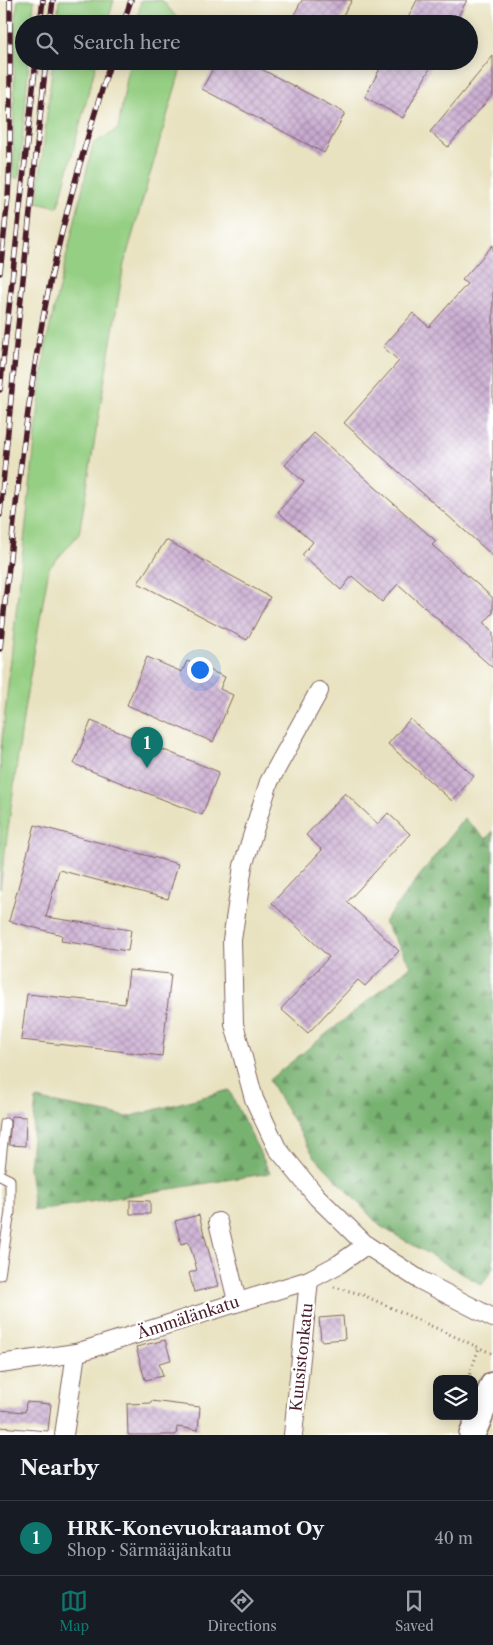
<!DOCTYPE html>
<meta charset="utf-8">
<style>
body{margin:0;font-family:"Libre Caslon Text",serif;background:#20242c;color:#f1f3f6}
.controls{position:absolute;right:15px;bottom:15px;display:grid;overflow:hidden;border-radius:10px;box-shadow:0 2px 12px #0003}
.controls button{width:45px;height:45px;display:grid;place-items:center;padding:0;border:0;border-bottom:1px solid #363941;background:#171b24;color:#f1f3f6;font:25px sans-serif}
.you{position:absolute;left:199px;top:669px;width:18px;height:18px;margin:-12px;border:4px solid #fff;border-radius:50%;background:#1a73e8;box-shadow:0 0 0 8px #1a73e833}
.badge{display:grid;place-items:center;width:32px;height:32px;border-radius:50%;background:#0f766e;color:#fff;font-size:16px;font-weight:700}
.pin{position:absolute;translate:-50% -41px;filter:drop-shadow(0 1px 2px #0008)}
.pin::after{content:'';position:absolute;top:26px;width:18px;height:15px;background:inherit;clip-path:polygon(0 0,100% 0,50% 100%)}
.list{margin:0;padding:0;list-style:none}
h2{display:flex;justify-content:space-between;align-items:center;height:65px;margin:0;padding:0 20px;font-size:21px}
h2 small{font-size:16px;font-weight:400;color:#9ea1a6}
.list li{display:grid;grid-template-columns:32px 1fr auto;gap:15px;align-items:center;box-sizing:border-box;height:75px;padding:0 20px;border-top:1px solid #363941}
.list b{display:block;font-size:19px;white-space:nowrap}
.list p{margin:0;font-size:16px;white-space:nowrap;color:#9ea1a6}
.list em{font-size:16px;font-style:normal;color:#9ea1a6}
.icon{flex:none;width:28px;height:28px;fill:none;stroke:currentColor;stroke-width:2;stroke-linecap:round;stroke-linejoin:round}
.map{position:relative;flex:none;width:493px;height:1435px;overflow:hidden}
.search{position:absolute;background:#171b24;box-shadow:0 2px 12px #0003;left:15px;right:15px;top:15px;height:55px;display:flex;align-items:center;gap:12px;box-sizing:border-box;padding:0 18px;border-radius:28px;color:#9ea1a6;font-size:19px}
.sheet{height:140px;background:#171b24}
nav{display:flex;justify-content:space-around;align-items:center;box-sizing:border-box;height:70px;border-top:1px solid #363941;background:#171b24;font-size:14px;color:#9ea1a6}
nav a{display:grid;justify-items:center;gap:2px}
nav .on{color:#0f766e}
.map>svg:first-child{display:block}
.green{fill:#95cf83;stroke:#707757}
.forest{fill:url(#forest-firs);stroke:#61684e}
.building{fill:url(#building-cross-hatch)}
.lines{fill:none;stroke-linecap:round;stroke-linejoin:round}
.lane-casing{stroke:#81635f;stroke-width:11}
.street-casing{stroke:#81635f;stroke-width:20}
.secondary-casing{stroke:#81635f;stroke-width:28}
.path{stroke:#81635f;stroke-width:3;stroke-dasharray:1 4;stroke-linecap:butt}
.lane{stroke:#fff;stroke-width:9}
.street{stroke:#fff;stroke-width:18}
.secondary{stroke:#fff;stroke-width:25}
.rail-casing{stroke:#4a1f2b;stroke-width:5.5}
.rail{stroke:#fff;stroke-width:4;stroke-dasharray:11;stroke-linecap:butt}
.labels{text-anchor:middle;stroke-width:5;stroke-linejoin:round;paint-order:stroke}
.street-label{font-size:16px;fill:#4a1f2b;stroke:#fff}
</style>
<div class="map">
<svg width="493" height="1435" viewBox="0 0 493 1435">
<defs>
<pattern id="forest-firs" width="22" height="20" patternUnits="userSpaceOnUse" patternTransform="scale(1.25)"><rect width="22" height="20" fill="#78b271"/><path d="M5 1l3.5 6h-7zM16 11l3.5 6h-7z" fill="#64905d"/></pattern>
<pattern id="building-cross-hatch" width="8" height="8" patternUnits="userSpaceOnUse" patternTransform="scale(1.25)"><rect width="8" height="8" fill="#c8aad0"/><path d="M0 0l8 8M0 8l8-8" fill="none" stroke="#a48aa9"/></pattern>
</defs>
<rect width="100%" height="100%" fill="#fff"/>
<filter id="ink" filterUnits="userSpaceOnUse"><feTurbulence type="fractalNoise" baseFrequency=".02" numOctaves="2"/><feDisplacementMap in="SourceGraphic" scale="10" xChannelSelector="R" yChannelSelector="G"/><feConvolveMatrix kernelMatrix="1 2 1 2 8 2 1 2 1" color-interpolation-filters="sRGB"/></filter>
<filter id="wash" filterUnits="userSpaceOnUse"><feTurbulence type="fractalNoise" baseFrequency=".0096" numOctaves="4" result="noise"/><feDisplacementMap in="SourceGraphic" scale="20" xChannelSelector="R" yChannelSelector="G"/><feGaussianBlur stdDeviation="1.12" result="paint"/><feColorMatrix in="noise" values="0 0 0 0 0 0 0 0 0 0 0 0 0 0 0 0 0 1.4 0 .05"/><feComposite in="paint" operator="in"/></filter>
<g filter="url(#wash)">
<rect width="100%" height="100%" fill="#e8e2c0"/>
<g class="green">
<polygon points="18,0 34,0 32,24 24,24 24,61 29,61 19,179 13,177 15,20"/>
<polygon points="59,0 114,0 107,24 57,24"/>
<polygon points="141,0 162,0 182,24 137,24"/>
<polygon points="53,61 97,61 58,207 37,202"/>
<polygon points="130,61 183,61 124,264 79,534 49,568 25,704 0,888 0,757 46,343 93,144 118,129"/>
</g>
<g class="forest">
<polygon points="464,818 486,839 493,831 493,1268 482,1285 380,1226 314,1156 269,1080 411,966 384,922"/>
<polygon points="229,1090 270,1173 34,1211 29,1167 36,1099 128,1117"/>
</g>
<g id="blocks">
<g class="building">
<polygon points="302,0 352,0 338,24 289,24"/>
<polygon points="417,0 467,0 454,24 405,24"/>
<polygon points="493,56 493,94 448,147 430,132"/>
<polygon points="217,61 246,61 345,113 324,153 202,89"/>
<polygon points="384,61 434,61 403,118 365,97"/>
<polygon points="493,245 493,556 344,423 399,361 383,347 413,313 429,327 467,284 462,280"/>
<polygon points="314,433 436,541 432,545 493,598 493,613 484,623 493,632 493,668 398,584 382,602 352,576 341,590 302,555 313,542 278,512 304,482 285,465"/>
<polygon points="166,540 270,597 247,640 138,583"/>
<polygon points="147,657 182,672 187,661 225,677 220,689 233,695 213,742 127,705"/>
<polygon points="410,719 474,776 452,801 388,744"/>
<polygon points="91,721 219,772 202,815 74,764"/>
<polygon points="345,793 378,824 388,813 410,834 347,902 399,951 365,986 358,980 308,1033 281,1009 329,957 272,903 322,850 306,835"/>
<polygon points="35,825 178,864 168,899 59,870 46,917 131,930 128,951 61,941 62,935 9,921"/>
<polygon points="129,970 171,974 162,1056 21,1040 27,994 125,1004"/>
<polygon points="11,1116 26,1117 25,1146 9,1145"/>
<polygon points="130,1200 150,1201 150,1214 130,1214"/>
<polygon points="199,1215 218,1286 194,1292 189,1273 197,1270 189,1242 181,1244 175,1221"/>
<polygon points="343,1316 345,1339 321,1341 319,1318"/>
<polygon points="165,1340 171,1360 159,1363 163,1376 145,1380 136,1347"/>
<polygon points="151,1401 200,1407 198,1430 177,1427 176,1435 128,1435 127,1404 151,1403"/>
<polygon points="26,1402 51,1404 48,1431 0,1427 0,1410 25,1412"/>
</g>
</g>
</g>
<g filter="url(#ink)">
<use href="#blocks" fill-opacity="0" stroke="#81635f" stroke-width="1"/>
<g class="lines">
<defs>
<g id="lane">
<polyline points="0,1169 5,1123"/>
<polyline points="0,1175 10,1180 10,1212 0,1275"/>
</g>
<g id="street">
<polyline points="319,691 269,782 243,866 232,940 234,1024 254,1099 277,1148 317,1197 366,1245 420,1280 493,1318"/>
<polyline points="218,1222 237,1301"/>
<polyline points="0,1364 76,1353 309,1280 339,1264 366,1245"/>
<polyline points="64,1435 76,1353"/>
<polyline points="293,1435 309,1280"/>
</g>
<polyline id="secondary" points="472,1435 493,1385"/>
</defs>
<use href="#lane" class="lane-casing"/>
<use href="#street" class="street-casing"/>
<use href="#secondary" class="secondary-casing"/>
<g class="path">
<polyline points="334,1287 361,1294 493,1354"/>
<polyline points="468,1379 479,1348"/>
</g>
<use href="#lane" class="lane"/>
<use href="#street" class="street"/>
<use href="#secondary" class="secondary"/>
<defs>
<g id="rail">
<polyline points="40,24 43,0"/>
<polyline points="50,24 53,0"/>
<polyline points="123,24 131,0"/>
<polyline points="0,273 8,197 10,160 10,0"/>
<polyline points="0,390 36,61"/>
<polyline points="0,515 17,336 46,61"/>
<path d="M 0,649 C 11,546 22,442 39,340 C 55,246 82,153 111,61"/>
</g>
</defs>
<use href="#rail" class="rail-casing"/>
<use href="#rail" class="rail"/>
</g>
</g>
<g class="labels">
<g class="street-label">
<text transform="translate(188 1317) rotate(-18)" y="6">Ämmälänkatu</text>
<text transform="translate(301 1357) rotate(-84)" y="6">Kuusistonkatu</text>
</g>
</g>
</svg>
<div class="controls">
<button><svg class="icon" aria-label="layers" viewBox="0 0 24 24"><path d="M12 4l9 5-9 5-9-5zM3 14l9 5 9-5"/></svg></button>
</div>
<div class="you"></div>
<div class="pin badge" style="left:147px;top:768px">1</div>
<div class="search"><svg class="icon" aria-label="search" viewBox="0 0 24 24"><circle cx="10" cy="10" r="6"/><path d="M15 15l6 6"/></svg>Search here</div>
</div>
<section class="sheet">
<h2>Nearby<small></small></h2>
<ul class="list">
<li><span class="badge">1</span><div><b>HRK-Konevuokraamot Oy</b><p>Shop · Särmääjänkatu</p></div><em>40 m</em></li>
</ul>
</section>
<nav>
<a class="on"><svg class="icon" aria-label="map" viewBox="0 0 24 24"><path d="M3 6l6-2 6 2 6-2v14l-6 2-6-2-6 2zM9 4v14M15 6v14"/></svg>Map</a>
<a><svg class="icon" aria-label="directions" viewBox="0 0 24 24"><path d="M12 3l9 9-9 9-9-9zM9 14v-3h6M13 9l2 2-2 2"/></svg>Directions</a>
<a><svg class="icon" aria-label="saved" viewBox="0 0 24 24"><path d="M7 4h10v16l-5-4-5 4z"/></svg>Saved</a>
</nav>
